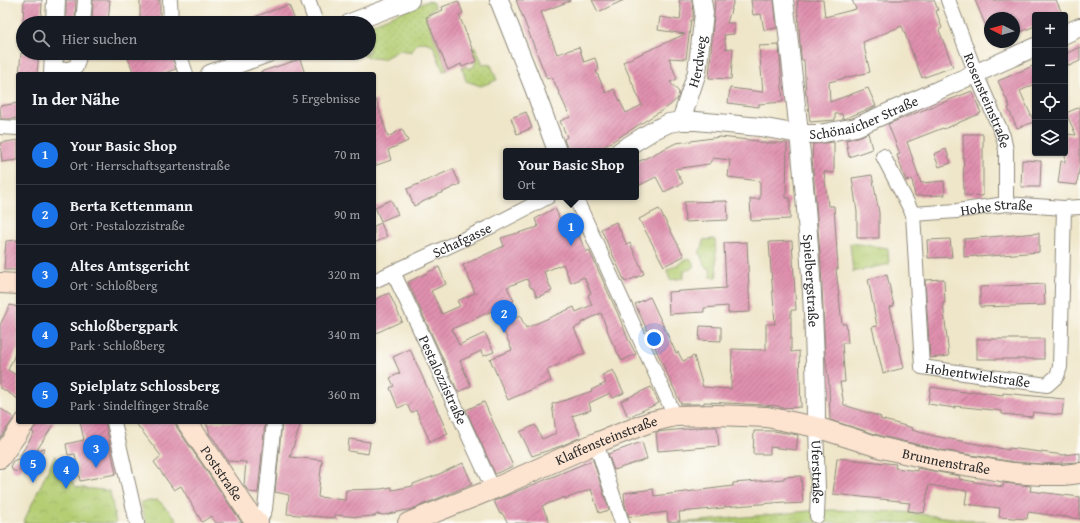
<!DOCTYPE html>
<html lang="de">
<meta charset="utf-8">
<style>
body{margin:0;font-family:"Gentium Book Plus",serif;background:#20242c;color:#f1f3f6}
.controls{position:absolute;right:12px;top:12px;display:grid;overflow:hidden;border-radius:4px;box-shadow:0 1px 3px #0004}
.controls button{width:36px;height:36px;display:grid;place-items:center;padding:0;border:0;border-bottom:1px solid #363941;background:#171b24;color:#f1f3f6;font:20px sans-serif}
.compass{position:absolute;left:984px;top:12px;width:36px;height:36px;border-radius:50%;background:#171b24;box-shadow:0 1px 3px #0004;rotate:276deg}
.you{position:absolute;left:654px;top:339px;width:14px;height:14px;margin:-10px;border:3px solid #fff;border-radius:50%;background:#1a73e8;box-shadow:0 0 0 6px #1a73e833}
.badge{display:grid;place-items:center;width:26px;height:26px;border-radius:50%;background:#1a73e8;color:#fff;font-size:13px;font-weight:700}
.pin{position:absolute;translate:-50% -33px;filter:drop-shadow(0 1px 2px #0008)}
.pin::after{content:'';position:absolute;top:21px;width:14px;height:12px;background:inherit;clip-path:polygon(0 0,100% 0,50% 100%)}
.popup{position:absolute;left:503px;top:148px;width:136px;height:52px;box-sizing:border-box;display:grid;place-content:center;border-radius:4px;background:#171b24;filter:drop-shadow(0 1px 3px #0005);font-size:13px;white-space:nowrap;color:#9ea1a6}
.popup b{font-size:15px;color:#f1f3f6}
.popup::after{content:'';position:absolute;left:50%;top:100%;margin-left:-8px;border:8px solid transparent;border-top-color:#171b24}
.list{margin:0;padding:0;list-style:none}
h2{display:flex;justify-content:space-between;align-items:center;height:52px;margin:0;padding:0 16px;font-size:17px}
h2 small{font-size:13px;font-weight:400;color:#9ea1a6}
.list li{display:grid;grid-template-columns:26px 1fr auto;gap:12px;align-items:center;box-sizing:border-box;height:60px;padding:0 16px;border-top:1px solid #363941}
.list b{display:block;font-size:15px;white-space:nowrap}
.list p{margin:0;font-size:13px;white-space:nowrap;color:#9ea1a6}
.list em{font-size:13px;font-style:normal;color:#9ea1a6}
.icon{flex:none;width:22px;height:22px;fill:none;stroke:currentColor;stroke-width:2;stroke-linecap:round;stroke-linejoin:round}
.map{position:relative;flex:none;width:1080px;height:523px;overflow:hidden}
.search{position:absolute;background:#171b24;box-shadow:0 1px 3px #0004;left:16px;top:16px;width:360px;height:44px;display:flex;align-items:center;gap:10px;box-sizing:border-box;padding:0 14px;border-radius:22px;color:#9ea1a6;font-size:15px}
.panel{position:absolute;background:#171b24;box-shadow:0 1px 3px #0004;left:16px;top:72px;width:360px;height:352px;border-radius:4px}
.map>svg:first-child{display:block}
.grass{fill:url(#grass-dots);stroke:#707c4e}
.park{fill:url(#park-crowns);stroke:#707c4e}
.building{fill:url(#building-hatch)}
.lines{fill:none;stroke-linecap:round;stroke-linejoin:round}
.minor-casing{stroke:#8d887a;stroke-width:16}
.tertiary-casing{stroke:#8d887a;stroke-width:20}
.secondary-casing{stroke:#8d887a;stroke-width:22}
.minor{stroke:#fff;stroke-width:14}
.tertiary{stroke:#fff;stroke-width:18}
.secondary{stroke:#fde4d1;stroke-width:20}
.labels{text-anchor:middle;stroke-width:4;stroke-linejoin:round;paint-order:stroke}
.street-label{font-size:14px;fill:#2b2b2b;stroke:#fdfcf7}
</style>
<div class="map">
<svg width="1080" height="523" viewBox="0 0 1080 523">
<defs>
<pattern id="grass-dots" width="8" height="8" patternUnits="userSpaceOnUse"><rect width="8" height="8" fill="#b4cd72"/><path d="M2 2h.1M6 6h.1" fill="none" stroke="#9bb063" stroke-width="1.8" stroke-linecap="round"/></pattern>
<pattern id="park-crowns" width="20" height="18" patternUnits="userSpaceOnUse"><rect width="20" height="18" fill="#b4cd72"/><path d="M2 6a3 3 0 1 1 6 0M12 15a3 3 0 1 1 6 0" fill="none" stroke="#9bb063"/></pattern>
<pattern id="building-hatch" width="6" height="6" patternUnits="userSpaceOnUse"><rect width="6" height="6" fill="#e090ae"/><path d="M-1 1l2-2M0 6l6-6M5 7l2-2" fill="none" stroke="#b6768e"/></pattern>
</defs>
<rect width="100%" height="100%" fill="#fdfcf7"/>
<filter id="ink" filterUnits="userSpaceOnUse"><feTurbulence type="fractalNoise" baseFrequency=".025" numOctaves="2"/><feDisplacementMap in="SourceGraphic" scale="8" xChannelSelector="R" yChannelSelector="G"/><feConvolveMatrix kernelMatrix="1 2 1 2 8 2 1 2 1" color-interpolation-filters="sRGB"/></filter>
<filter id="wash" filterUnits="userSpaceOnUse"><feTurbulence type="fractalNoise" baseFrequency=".012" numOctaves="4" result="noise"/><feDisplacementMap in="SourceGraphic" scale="16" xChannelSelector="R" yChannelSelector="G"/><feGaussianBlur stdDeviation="0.9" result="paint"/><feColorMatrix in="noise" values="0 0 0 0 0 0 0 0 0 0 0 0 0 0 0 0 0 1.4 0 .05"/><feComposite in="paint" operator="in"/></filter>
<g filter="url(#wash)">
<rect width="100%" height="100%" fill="#efe6c9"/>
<g class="grass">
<path d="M 428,1 L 432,2 L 435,8 L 430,10 L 429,14 L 426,17 L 448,70 L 443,71 L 433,45 C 424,41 415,40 412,52 L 400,50 L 383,59 L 371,58 L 360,54 L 360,53 L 369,53 L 369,25 Z"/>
<polygon points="473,47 475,47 483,64 491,65 497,80 481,86 466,81 462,68 466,66 468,69 475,66 474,62 477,61 472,48"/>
</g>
<g class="park">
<polygon points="715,239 717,277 711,277 710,268 706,268 699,252 703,246 703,240"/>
<polygon points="850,243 888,248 889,264 853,272"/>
<path d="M 690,258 L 694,265 C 692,270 689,270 684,270 L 684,278 L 670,280 L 667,270 Z"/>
<polygon points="55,455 76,487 110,491 116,523 23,523"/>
<polygon points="158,500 176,518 177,523 146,523 141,502"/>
<polygon points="831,510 903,512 993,523 679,523 809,511"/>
</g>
<g id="blocks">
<g class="building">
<polygon points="24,0 42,0 41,23 23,23"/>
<polygon points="66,0 76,0 75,23 66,23"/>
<polygon points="93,0 110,0 108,23 92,23"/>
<rect x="140" y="0" width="20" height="23"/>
<polygon points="516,0 570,0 570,1 541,12 557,54 579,47 584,62 595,58 599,69 596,71 606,93 614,89 626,113 642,105 623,62 685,34 658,30 660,17 680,20 681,9 679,0 692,0 693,13 693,20 691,20 686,59 669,58 677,79 670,82 679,92 678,98 669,106 597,151 568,151 564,139 567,137 560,121 570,117 552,77 547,79"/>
<polygon points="592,0 624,0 598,12"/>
<polygon points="715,0 734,0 727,23 734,23 734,34 724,35 726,49 733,48 731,79 709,78"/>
<polygon points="751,0 774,0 777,28 764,30 761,14 753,15"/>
<polygon points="797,0 823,0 825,17 856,9 852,0 934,0 938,10 936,11 942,28 939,30 953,67 922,78 902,26 863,42 870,72 829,82 830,102 868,88 876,106 846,118 843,119 842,114 835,114 835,120 810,122 807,95 806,95 804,60 802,60 801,56"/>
<polygon points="975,0 1056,0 1063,15 1035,15 1035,26 1014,35 1014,18 990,18 990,36"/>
<polygon points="458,1 463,13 459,15 477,61 462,67 461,64 448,70 426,17 443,10 442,7"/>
<polygon points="289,5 296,23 241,23 262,14"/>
<polygon points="779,45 783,102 759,104 759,107 728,103 730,88 763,92 759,46"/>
<polygon points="1080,47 1080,61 1069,66 1065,58 1065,54"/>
<polygon points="21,53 39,53 37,74 19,74"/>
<polygon points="126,53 152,53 154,58 171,53 176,69 162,74 134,74"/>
<polygon points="300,59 305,74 261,74 260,72"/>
<polygon points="1035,65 1035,84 1020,91 1034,122 1017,128 1008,108 1010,107 998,81"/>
<polygon points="972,91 981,113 944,129 943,128 907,142 921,183 944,181 945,195 915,196 912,179 906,181 897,155 900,154 888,124"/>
<polygon points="374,100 376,100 388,137 402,129 408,141 388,150 391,160 374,166"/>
<polygon points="18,103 18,118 10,119 1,119 0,106"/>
<polygon points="1080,107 1080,162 1077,185 1058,183 1061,161 1065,162 1066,134 1076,135 1066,113"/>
<polygon points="526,112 532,128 517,134 511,118"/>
<polygon points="868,133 872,149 849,157 846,140 858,137"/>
<polygon points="963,134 983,134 983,196 964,195"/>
<polygon points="720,137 758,141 758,143 787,143 786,198 790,198 790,219 751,221 750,199 760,199 760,181 728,177 730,160 713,158 709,164 675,169 683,183 664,192 656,177 636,187 636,163 676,143"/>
<polygon points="18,140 18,160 2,162 0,143"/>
<polygon points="834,142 834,173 824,172 828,206 834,206 838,269 836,269 842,324 846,324 848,343 842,343 845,382 840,382 844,405 881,417 880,419 913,428 912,430 934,436 1009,450 1009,448 1064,455 1080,453 1080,462 1042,464 1014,462 941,450 885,437 830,420 829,384 825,354 821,266 812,158 813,144"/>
<polygon points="946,149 951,163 939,167 934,154"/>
<polygon points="1022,160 1041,161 1040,187 1021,187"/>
<polygon points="453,169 460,184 414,206 407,189"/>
<polygon points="872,175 879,213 879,238 857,238 857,212 852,178"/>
<polygon points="391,200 398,214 381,221 375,207"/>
<polygon points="727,201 728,220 685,222 684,202"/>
<polygon points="555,208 567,235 577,231 586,252 589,250 618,314 628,339 636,354 622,361 611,340 601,313 581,323 581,325 574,328 585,353 547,370 551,381 508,400 490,359 512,350 501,325 520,316 526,328 574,307 576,312 592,305 588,295 591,293 584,277 571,283 563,264 544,272 552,291 537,297 533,288 531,288 527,279 507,287 514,301 452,329 459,345 485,333 494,352 483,356 481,351 460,361 471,386 458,392 408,282 439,267 446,284 431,291 442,314 460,306 457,301 475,293 463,265 504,246 501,238 538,227 535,219"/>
<polygon points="659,209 684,256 664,266 639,219"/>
<polygon points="616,222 627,245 630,243 644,274 625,282 601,229"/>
<polygon points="381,223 387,237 374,243 374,226"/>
<polygon points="1039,233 1039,252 977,257 977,256 964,257 964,239"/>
<polygon points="950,239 952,257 928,258 927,240"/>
<polygon points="18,240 18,270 4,270 6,241"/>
<polygon points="792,241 796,310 791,310 791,352 799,351 801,407 780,408 779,406 728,403 704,402 704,404 681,404 635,304 650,297 676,353 678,352 683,361 694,356 703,387 731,389 732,349 766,350 766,324 775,324 769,242"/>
<polygon points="747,242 750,312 728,313 728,306 704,308 704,312 669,314 668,292 726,288 724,243"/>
<polygon points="887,275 894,306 890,307 904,368 883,373 872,327 877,326 868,279"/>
<polygon points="944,279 945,303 943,303 949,356 930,358 925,280"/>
<polygon points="1044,284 1045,305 980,307 980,287"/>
<polygon points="389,293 402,321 374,334 374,300"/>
<polygon points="10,305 18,307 18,348 8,370 18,376 18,399 1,388 0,389 0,325"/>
<polygon points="700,326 721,327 721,341 699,340"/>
<rect x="977" y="339" width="67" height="20"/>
<polygon points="410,349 448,434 430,442 416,410 411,413 407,404 398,408 390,388 394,386 390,378 400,373 393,357"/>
<polygon points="613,370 624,393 613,398 610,393 589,403 591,410 572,416 581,437 561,446 532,456 520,432 535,425 542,439 556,433 552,404 563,401 592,391 591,390 606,383 602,375"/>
<polygon points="651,387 659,403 628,417 621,401"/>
<polygon points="931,387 972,393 972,391 1003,395 1003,393 1064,399 1062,415 1033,412 1032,417 1002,414 1002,411 955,406 955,408 928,404"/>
<polygon points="484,402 513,466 495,474 466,410"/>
<polygon points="0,408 14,418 0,438"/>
<polygon points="36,422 55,422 37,450 45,448 34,466 26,461 21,470 17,472 12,470 11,465 13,461 20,458 19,457 34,433 32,432"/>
<polygon points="80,422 105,422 116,474 80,481 75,454 68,455 66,444 84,440"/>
<polygon points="135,422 175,422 177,428 242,523 216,523 211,516 202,522 181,486 174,490 154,462 161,456"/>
<polygon points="206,422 265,422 258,493 249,492 244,485 246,462 228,461 213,438 209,434 209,430"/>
<polygon points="282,422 301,422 290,457 322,460 318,497 345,500 346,490 381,489 391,487 392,490 413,486 413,484 437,475 463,463 472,484 451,493 412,509 384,515 377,514 375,516 360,517 335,515 335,518 287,514 289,495 275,492"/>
<polygon points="705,427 717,427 719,446 658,451 656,432"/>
<polygon points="754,431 774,431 798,435 796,450 770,447 770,454 753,454"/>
<polygon points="349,439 370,442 368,454 348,451"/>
<polygon points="642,442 647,459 614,470 608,454"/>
<polygon points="837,458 896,464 895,468 917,471 917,468 960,476 959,479 1003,487 1003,483 1031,486 1030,491 1080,497 1080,519 1028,512 1027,519 999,517 1000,508 965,504 967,491 929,485 924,513 908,511 910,503 900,502 900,501 833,494"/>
<polygon points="593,460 609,510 599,513 591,489 565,499 565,497 542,506 550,523 508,523 502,513 500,514 494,501"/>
<polygon points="801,476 803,503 785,504 785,502 724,507 724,508 679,512 680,521 668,522 667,512 629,517 625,505 624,493 653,489 654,496 733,486 733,483 784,479 784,477"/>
</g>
</g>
</g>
<g filter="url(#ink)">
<use href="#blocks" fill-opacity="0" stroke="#8d887a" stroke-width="1"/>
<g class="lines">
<defs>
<g id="minor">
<polyline points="170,0 171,23"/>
<polyline points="308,0 316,23"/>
<path id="s1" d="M 948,0 L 976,74 L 1003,136 L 1006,150 L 1006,204"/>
<polyline points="83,23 85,0"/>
<polyline points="179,53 186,74"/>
<polyline points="53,72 76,67 80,53"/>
<polyline points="0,127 18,128"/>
<path id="s2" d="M 883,156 L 913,214 L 922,367 L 1047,385 L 1057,376 L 1060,367 L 1064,208"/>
<polyline points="575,197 675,416"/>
<path id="s3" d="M 913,214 L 957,211 L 1006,204 L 1064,208 L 1080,207"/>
<path id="s4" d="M 393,272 L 418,325 L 493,489"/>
<path id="s5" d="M 374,281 L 492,226 L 548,197"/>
<polyline points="114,422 137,523"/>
<path id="s6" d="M 816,427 L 818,489 L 817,516"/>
<polyline points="596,443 622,523"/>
<polyline points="259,523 265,509 274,422"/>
</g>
<g id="tertiary">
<polyline points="499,0 534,88 557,151"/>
<path id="s7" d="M 784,0 C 801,141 816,285 816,427"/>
<polyline points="55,23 56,0"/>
<polyline points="350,23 410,0"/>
<polyline points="1065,34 1080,27"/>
<polyline points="53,74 54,53"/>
<polyline points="210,74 268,53"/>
<path id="s8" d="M 681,121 L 697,72 L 704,13 L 702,0"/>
<path id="s9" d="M 620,151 L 654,130 L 669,123 L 681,121 L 696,121 L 760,127 L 799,134 L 819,134 L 856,127 L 1035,47"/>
</g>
<g id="secondary">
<polyline points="0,283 18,284"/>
<path id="s10" d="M 187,422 L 251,516 L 258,523"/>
<polyline points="0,458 25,422"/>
<path id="s11" d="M 408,523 L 493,489 L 596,443 L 650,422 L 675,416 L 716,415 L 767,417 L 816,427 L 882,448 L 939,461 L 1013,473 L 1042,475 L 1063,475 L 1080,473"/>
</g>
</defs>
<use href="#minor" class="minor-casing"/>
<use href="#tertiary" class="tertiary-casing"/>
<use href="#secondary" class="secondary-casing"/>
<use href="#minor" class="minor"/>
<use href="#tertiary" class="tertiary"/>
<use href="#secondary" class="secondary"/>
</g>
</g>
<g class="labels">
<g class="street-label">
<text dy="5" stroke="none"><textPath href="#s8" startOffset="62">Herdweg</textPath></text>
<text dy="5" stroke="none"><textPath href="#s1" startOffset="108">Rosensteinstraße</textPath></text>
<text dy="5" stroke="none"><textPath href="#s9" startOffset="255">Schönaicher Straße</textPath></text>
<text dy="5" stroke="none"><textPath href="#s3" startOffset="84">Hohe Straße</textPath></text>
<text dy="5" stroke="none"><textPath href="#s5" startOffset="97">Schafgasse</textPath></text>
<text dy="5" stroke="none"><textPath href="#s7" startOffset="282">Spielbergstraße</textPath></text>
<text dy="5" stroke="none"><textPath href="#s2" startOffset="275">Hohentwielstraße</textPath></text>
<text dy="5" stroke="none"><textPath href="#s4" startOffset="119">Pestalozzistraße</textPath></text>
<text dy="5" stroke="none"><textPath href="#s11" startOffset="215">Klaffensteinstraße</textPath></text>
<text dy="5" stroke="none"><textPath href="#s11" startOffset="565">Brunnenstraße</textPath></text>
<text dy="5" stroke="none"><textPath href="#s6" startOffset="45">Uferstraße</textPath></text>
<text dy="5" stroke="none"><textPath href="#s10" startOffset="62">Poststraße</textPath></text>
</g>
</g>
</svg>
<div class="controls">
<button>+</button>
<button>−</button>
<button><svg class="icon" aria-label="locate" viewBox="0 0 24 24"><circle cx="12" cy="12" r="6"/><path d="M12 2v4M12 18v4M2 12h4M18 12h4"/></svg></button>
<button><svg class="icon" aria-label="layers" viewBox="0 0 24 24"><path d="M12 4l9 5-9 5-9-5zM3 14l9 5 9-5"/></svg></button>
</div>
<svg class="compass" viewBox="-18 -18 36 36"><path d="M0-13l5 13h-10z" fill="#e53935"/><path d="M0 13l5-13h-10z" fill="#9ea1a6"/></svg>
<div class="you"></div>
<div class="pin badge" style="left:571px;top:246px">1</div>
<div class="popup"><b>Your Basic Shop</b>Ort</div>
<div class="pin badge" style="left:504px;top:333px">2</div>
<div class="pin badge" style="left:96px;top:468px">3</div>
<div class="pin badge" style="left:66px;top:489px">4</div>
<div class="pin badge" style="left:33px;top:483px">5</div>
<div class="search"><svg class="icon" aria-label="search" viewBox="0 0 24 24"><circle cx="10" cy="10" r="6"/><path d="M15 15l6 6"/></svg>Hier suchen</div>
<section class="panel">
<h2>In der Nähe<small>5 Ergebnisse</small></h2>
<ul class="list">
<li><span class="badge">1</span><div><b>Your Basic Shop</b><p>Ort · Herrschaftsgartenstraße</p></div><em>70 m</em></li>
<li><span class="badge">2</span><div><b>Berta Kettenmann</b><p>Ort · Pestalozzistraße</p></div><em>90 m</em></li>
<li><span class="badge">3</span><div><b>Altes Amtsgericht</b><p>Ort · Schloßberg</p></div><em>320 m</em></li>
<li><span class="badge">4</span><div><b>Schloßbergpark</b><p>Park · Schloßberg</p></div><em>340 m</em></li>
<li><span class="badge">5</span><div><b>Spielplatz Schlossberg</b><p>Park · Sindelfinger Straße</p></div><em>360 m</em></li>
</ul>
</section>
</div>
